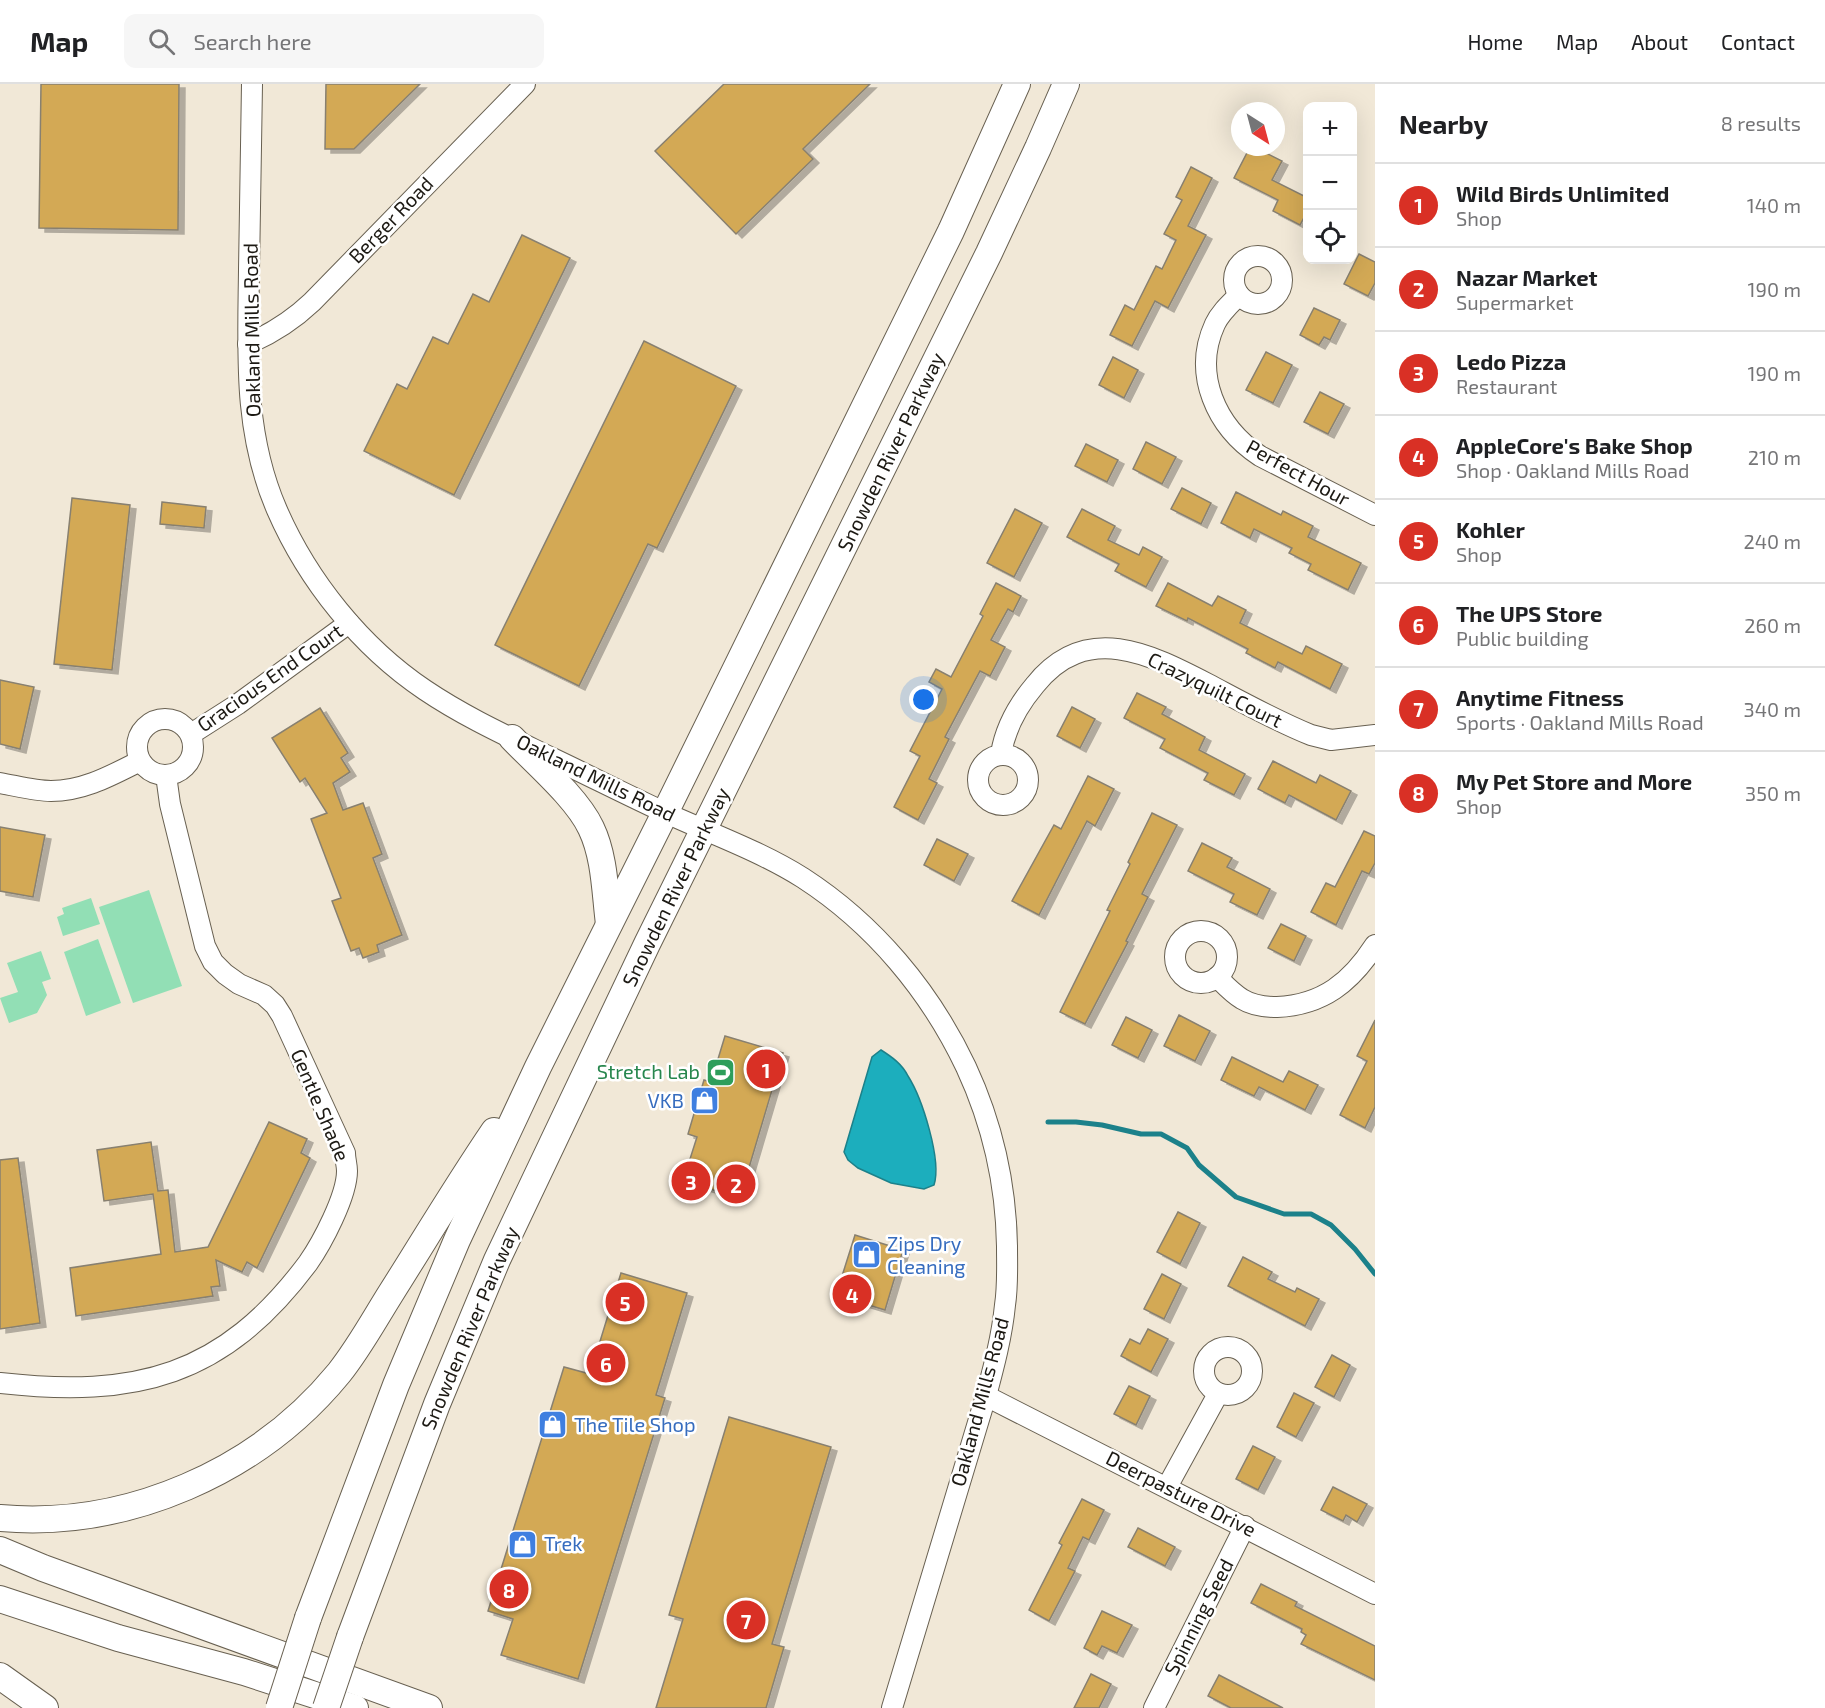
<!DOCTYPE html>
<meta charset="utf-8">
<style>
body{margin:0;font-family:"Exo 2",sans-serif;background:#f6f6f6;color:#202124}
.controls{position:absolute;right:18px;top:18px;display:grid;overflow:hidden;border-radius:12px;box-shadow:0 6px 24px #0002}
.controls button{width:54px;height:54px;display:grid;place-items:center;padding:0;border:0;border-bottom:2px solid #e0e0e0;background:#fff;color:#202124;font:30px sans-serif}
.compass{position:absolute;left:1231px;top:18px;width:54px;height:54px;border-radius:50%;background:#fff;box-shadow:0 6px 24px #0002;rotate:144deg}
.you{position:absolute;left:924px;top:616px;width:21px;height:21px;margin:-15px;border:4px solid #fff;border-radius:50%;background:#1a73e8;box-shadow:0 0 0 9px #1a73e833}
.badge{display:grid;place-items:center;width:39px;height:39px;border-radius:50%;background:#d93025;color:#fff;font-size:20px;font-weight:700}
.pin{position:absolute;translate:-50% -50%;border:3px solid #fff;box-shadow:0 2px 6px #0006}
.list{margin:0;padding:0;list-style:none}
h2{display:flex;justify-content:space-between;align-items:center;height:78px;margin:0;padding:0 24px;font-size:26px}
h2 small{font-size:20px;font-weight:400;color:#757577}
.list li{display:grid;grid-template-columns:39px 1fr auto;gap:18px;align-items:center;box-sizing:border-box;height:84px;padding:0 24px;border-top:2px solid #e0e0e0}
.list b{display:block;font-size:22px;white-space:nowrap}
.list p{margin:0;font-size:20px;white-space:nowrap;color:#757577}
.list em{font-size:20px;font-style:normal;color:#757577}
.icon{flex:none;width:33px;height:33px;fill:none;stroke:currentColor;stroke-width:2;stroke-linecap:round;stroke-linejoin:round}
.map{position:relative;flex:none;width:1375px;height:1624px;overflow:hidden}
header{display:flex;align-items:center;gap:36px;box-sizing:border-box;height:84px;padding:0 30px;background:#fff;border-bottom:2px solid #e0e0e0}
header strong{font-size:28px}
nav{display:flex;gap:33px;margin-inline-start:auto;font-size:21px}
.search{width:420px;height:54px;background:#f6f6f6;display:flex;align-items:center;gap:15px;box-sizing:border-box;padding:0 21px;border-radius:12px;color:#757577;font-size:22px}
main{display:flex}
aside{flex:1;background:#fff}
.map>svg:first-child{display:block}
.green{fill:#92dfb5}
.water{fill:#1caebd;stroke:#1c818a;stroke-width:1.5}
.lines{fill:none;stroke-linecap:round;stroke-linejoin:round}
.stream{stroke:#1c818a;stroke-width:5}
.building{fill:#d3a955;stroke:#888070;stroke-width:1.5;filter:url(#shadow)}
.minor-casing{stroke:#686051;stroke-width:22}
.major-casing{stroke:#686051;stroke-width:28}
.minor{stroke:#fff;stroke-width:20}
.major{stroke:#fff;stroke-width:26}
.major-bridge-casing{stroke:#686051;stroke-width:28;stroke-linecap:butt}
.major-bridge{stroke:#fff;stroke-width:26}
.labels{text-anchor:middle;stroke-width:5;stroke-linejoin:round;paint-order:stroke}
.street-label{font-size:20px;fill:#1c1913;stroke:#fff}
.leisure-label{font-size:20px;fill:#27864d;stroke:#fff;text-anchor:end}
.shop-label{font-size:20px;fill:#366cbe;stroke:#fff;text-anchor:start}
</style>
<header>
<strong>Map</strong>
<div class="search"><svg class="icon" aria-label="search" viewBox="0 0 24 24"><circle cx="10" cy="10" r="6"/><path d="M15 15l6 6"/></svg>Search here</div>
<nav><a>Home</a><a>Map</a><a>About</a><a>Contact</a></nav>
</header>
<main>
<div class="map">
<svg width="1375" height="1624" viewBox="0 0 1375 1624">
<defs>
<filter id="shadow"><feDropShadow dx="6" dy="4" stdDeviation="0" flood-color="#0004"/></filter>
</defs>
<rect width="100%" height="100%" fill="#f1e8d7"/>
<g class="green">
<polygon points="149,806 182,902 133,919 99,823"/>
<polygon points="91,814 100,840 63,852 57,833 64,830 62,824"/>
<polygon points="98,855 121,919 86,932 64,868"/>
<polygon points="41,867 51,895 42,898 47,911 37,929 9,939 0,914 18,908 7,879"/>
</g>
<path class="water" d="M 881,966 C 892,973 902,980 908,992 C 922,1014 942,1076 934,1101 L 924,1105 L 891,1099 L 858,1084 L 848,1076 L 844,1068 L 872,973 Z"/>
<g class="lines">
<polyline class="stream" points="1048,1038 1076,1038 1102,1041 1141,1050 1161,1050 1187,1064 1199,1081 1236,1113 1284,1130 1311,1130 1331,1141 1355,1165 1375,1190"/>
</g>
<g class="building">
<polygon points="41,0 179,0 178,146 39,144"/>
<polygon points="326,0 420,0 354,65 325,65"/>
<polygon points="724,0 870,0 803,65 813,75 736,150 655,67"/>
<polygon points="1250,63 1254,63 1282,77 1272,96 1308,114 1308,126 1300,141 1273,127 1278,116 1234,94"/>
<polygon points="1191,83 1212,94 1188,142 1206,151 1168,224 1155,217 1132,262 1110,251 1125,221 1134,226 1156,182 1162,185 1176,156 1164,150 1182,116 1176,113"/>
<polygon points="522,151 570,174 454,411 364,367 397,300 407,305 433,253 448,260 473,210 489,218"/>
<polygon points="1359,170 1375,178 1375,199 1368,212 1344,200"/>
<polygon points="1314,224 1340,236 1330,256 1324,253 1319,261 1300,251"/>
<polygon points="644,257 736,302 657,464 648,460 579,602 495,561"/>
<polygon points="1266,268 1292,281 1273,319 1246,306"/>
<polygon points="1113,273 1138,286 1124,314 1099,301"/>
<polygon points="1320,308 1344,320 1328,350 1304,338"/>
<polygon points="1146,358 1176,373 1162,400 1133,385"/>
<polygon points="1086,360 1118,376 1107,398 1075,382"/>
<polygon points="1182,404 1211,419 1201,440 1171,425"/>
<polygon points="1236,408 1281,431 1283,427 1313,442 1308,453 1361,479 1348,506 1308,486 1311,480 1289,469 1292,464 1254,445 1250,454 1221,439"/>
<polygon points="72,414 130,421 112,586 54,580"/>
<polygon points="162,418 206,423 204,444 160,440"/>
<polygon points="1015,425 1042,439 1014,493 987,479"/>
<polygon points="1082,425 1115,442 1108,456 1139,471 1143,463 1162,473 1146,503 1115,487 1119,480 1067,453"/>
<polygon points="996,499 1021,512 1013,528 1008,525 991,556 1005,563 990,592 980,587 945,653 949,655 929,695 937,699 918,736 894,723 920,672 910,667 942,605 929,598 936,585 951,593 983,532 980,530"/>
<polygon points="1168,499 1212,522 1218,512 1246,526 1240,539 1302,570 1306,562 1342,580 1330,605 1278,578 1275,584 1246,569 1248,565 1188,534 1187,537 1156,522"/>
<polygon points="0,596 34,603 20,665 0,660"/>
<polygon points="1137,609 1166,623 1162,630 1205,653 1199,666 1245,690 1234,711 1204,696 1208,689 1160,664 1165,655 1124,634"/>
<polygon points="1072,623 1095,635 1080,664 1057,652"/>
<polygon points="320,624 348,669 341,674 350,688 333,699 343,726 363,719 382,770 373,774 402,851 377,861 379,868 363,874 359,864 351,867 332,817 341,814 311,735 327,729 305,694 300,698 272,654"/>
<polygon points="1273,677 1316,699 1320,691 1351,707 1336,736 1289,711 1285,719 1258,705"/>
<polygon points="1088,692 1114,705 1095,742 1087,737 1039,831 1012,817 1054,741 1061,745"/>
<polygon points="1152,729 1177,741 1142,810 1148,813 1126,857 1128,858 1085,940 1060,928 1110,827 1107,826 1130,780 1128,778"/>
<polygon points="0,743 45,751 33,813 0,807"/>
<polygon points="1364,747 1375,752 1375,779 1369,790 1362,787 1336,841 1311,828 1326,799 1335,803"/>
<polygon points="937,755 968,770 954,797 924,781"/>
<polygon points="1202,759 1232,774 1227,783 1270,805 1257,831 1230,818 1234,810 1188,787"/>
<polygon points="1281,840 1306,852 1294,877 1268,864"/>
<polygon points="1179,931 1210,947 1195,977 1164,962"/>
<polygon points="1126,933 1152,946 1138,974 1112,961"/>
<polygon points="1375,936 1375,1023 1365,1044 1340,1031 1367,977 1357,972"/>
<polygon points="725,952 783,969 740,1114 683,1097 697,1053 688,1050 704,996 711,998"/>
<polygon points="1232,973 1283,998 1289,987 1318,1001 1305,1026 1259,1003 1254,1012 1221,996"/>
<polygon points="269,1038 307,1055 301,1069 310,1074 257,1184 247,1178 242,1188 216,1176 220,1202 211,1203 213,1212 76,1232 70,1184 161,1170 153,1110 104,1117 97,1066 151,1058 158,1107 168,1106 175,1168 208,1163"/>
<polygon points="18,1074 40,1239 0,1245 0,1076"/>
<polygon points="1178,1128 1200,1139 1180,1180 1157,1168"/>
<polygon points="855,1151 903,1166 885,1226 836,1211"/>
<polygon points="1243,1173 1272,1188 1268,1195 1295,1208 1297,1204 1319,1215 1305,1242 1228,1202"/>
<polygon points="621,1189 687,1209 656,1311 665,1314 578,1595 501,1571 513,1535 488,1527 564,1283 590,1290"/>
<polygon points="1162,1190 1181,1200 1164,1235 1144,1225"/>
<polygon points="1148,1245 1168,1255 1151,1288 1121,1272 1130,1255 1140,1260"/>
<polygon points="1332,1271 1350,1281 1334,1313 1315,1303"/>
<polygon points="1129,1302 1150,1312 1136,1341 1114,1330"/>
<polygon points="1294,1309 1314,1319 1296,1353 1277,1343"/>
<polygon points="729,1333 831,1363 772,1560 784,1563 766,1624 656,1624 683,1535 669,1531"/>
<polygon points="1253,1362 1275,1373 1258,1406 1236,1395"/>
<polygon points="1333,1403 1367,1420 1357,1438 1346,1431 1343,1437 1321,1426"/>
<polygon points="1082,1415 1104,1426 1089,1456 1083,1453 1068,1484 1075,1487 1049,1537 1029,1526 1062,1461 1059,1459"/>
<polygon points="1138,1444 1175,1463 1165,1482 1128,1463"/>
<polygon points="1261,1500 1297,1518 1295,1522 1375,1562 1375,1596 1301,1560 1306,1551 1301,1548 1302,1545 1251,1519"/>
<polygon points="1102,1527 1132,1541 1117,1569 1102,1562 1097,1571 1084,1564"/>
<polygon points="1091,1590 1111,1600 1099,1624 1074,1624"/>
<polygon points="1219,1591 1283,1624 1231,1624 1208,1612"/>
</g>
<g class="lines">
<defs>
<g id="minor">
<path d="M 252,0 C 251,62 250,124 249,186 C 248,269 243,348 277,426 C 308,497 361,563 425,606 C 465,633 509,653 552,674 C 590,692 627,711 666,729 C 712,750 760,767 803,794 C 874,840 930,907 966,983 C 993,1041 1006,1099 1007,1162 C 1007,1182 1008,1202 1005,1221 C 1002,1252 994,1282 986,1312 L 892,1624"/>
<circle cx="1258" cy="196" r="24"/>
<path d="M 1239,211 C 1230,220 1220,229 1215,240 C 1192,290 1216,343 1260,372 L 1375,431"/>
<path d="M 248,260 C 273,249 292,237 312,218 L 525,0"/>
<circle cx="165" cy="663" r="28"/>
<polyline points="191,650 238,620 349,539"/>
<path d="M 1001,670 C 1005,645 1019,620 1035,601 C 1086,537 1150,570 1208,600 C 1242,618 1276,637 1311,651 L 1331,656 L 1375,651"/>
<circle cx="1003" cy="696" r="25"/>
<path d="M 0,699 C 17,702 35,707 51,707 C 84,707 112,691 140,677"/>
<circle cx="1201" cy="873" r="26"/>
<path d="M 1217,893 C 1225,901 1232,909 1242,915 C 1253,922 1265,923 1277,923 C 1323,921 1351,898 1375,861"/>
<circle cx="1228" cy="1287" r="24"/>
<path d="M 0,1299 C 136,1314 223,1293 308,1179 C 322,1159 347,1112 347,1087 C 347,1081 345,1075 345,1069 L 282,932 L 275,921 L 264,911 L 239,900 L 225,890 L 213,878 L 205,862 L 170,720 L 166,691"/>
<polyline points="986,1312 1375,1510"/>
<polyline points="1167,1403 1218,1310"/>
<polyline points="1154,1624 1245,1442"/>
</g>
<g id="major">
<path d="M 512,654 C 536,679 577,714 591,744 C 605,773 605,809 609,840"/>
<path d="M 0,1434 C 127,1445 258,1388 339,1289 C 359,1264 374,1236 391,1209 C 425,1155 458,1100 494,1047"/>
<polyline points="0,1466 43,1484 429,1624"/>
<polyline points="0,1515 118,1554 244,1588 355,1624"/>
<polyline points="308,1534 396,1301 457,1156 538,983 665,729 951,147 1017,0"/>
<polyline points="350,1553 437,1320 497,1176 647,860 989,169 1038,64 1066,0"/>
<polyline points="0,1592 45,1624"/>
</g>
</defs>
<use href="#minor" class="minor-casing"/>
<use href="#major" class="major-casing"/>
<use href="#minor" class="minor"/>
<use href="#major" class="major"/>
<defs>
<g id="major-bridge">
<polyline points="279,1624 308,1534"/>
<polyline points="326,1624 350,1553"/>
</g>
</defs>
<use href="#major-bridge" class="major-bridge-casing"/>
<use href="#major-bridge" class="major-bridge"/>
</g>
<defs>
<symbol id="stadium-square" viewBox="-11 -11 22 22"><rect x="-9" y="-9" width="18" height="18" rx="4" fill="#2e9e5b" stroke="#fff"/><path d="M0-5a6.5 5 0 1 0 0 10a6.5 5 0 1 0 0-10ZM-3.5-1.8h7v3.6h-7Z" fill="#fff"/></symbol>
<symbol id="shop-square" viewBox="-11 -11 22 22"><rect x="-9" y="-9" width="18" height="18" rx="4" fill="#3f7fe0" stroke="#fff"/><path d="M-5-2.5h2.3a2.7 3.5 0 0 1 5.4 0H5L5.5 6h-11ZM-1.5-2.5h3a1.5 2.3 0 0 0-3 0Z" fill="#fff"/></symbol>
</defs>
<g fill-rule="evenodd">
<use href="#stadium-square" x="704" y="972" width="33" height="33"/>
<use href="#shop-square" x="688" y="1000" width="33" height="33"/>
<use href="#shop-square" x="850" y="1154" width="33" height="33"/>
<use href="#shop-square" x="536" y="1324" width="33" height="33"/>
<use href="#shop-square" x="506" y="1444" width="33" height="33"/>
</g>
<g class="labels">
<g class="street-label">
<text transform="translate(391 136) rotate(-46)" y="7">Berger Road</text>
<text transform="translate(252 246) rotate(-91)" y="7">Oakland Mills Road</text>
<text transform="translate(891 368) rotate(-64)" y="7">Snowden River Parkway</text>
<text transform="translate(1298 389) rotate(29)" y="7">Perfect Hour</text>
<text transform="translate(270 594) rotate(-35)" y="7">Gracious End Court</text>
<text transform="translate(1215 606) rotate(26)" y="7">Crazyquilt Court</text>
<text transform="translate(596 694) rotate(26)" y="7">Oakland Mills Road</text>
<text transform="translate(676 803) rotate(-64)" y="7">Snowden River Parkway</text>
<text transform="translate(320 1021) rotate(67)" y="7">Gentle Shade</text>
<text transform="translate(470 1244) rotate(-67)" y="7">Snowden River Parkway</text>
<text transform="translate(980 1318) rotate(-75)" y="7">Oakland Mills Road</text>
<text transform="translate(1181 1410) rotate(27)" y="7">Deerpasture Drive</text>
<text transform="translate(1199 1533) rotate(-63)" y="7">Spinning Seed</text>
</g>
<g class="leisure-label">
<text x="700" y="995">Stretch Lab</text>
</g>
<g class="shop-label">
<text x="684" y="1024" text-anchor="end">VKB</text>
<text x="887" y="1167">Zips Dry<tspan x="887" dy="23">Cleaning</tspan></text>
<text x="574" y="1348">The Tile Shop</text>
<text x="544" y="1467">Trek</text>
</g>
</g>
</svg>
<div class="controls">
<button>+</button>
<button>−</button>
<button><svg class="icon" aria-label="locate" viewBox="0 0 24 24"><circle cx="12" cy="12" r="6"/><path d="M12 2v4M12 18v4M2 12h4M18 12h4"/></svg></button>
</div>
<svg class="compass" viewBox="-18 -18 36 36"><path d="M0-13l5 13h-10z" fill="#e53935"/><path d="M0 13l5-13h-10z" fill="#757577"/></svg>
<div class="you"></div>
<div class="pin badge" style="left:766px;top:985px">1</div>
<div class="pin badge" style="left:736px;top:1100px">2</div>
<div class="pin badge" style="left:691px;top:1097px">3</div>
<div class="pin badge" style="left:852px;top:1210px">4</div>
<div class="pin badge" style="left:625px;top:1218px">5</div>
<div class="pin badge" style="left:606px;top:1279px">6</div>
<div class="pin badge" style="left:746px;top:1536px">7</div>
<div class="pin badge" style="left:509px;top:1505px">8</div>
</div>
<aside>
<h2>Nearby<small>8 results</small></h2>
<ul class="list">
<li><span class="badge">1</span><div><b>Wild Birds Unlimited</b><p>Shop</p></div><em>140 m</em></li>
<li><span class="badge">2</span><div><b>Nazar Market</b><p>Supermarket</p></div><em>190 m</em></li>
<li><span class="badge">3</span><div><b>Ledo Pizza</b><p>Restaurant</p></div><em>190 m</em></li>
<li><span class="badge">4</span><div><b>AppleCore's Bake Shop</b><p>Shop · Oakland Mills Road</p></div><em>210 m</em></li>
<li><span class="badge">5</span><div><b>Kohler</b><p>Shop</p></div><em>240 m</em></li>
<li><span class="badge">6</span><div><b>The UPS Store</b><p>Public building</p></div><em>260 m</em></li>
<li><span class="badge">7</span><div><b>Anytime Fitness</b><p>Sports · Oakland Mills Road</p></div><em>340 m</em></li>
<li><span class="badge">8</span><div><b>My Pet Store and More</b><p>Shop</p></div><em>350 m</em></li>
</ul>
</aside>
</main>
